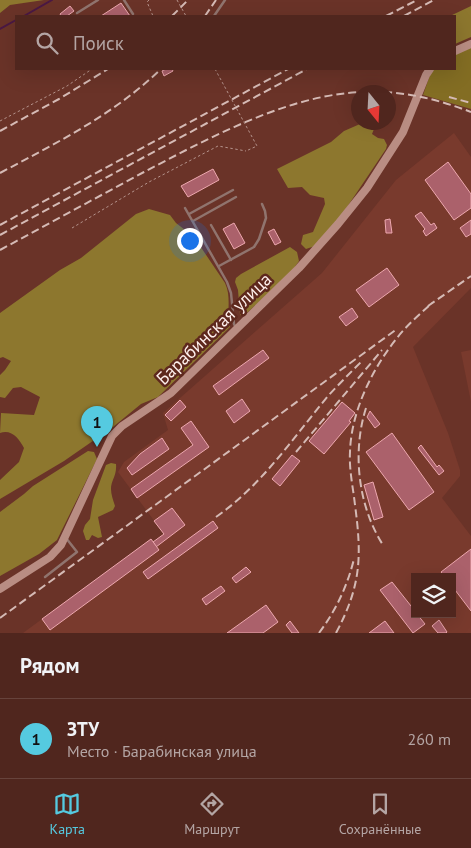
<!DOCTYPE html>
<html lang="ru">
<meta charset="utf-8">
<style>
body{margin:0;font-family:"PT Sans",sans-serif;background:#5a322b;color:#f1f3f6}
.controls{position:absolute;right:15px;bottom:15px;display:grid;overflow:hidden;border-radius:0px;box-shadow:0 5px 20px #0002}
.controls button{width:45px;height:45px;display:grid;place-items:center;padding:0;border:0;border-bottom:1px solid #67433c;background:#50261e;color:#f1f3f6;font:25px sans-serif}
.compass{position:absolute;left:351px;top:85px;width:45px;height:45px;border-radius:50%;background:#50261e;box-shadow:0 5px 20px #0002;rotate:162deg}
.you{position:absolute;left:189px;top:240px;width:18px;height:18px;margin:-12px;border:4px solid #fff;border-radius:50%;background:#1a73e8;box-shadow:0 0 0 8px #1a73e833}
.badge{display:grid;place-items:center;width:32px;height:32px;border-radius:50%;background:#55cae0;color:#111;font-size:16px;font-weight:700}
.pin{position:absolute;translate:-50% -41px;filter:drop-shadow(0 1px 2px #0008)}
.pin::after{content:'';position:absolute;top:26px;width:18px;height:15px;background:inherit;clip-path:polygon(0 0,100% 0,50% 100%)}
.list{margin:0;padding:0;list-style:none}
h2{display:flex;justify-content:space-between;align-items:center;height:65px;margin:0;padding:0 20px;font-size:21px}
h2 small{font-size:16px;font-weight:400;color:#b4a5a4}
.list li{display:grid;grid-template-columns:32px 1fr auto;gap:15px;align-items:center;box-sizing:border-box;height:80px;padding:0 20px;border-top:1px solid #67433c}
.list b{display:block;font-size:19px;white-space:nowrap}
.list p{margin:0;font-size:16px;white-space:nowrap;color:#b4a5a4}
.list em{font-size:16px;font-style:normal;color:#b4a5a4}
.icon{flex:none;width:28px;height:28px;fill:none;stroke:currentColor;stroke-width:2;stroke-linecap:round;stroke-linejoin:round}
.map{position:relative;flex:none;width:471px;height:633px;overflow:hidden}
.search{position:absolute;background:#50261e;box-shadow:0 5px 20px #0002;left:15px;right:15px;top:15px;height:55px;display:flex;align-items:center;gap:12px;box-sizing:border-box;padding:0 18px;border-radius:0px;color:#b4a5a4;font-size:19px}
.sheet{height:145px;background:#50261e}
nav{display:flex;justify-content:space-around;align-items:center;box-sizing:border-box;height:70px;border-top:1px solid #67433c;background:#50261e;font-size:14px;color:#b4a5a4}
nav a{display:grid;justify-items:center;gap:2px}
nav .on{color:#55cae0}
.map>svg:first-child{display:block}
.built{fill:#793a2d;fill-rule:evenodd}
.green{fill:#836d23}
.forest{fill:#8d772e}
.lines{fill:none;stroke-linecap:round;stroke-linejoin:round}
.stream{stroke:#4a1844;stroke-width:2}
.building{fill:#ab616b;stroke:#eda8af}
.path{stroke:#b5938c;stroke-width:1;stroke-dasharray:2.5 2.5;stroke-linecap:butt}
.lane{stroke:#90746e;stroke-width:2.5}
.secondary{stroke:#b98d83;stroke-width:8}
.rail{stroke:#d5bab5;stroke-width:2;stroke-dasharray:8 4;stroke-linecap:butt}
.path-bridge{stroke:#b5938c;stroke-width:1;stroke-dasharray:2.5 2.5;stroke-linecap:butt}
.labels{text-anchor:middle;stroke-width:5;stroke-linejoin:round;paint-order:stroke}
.street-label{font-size:18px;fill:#feefec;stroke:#5e281d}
</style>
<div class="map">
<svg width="471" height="633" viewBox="0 0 471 633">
<rect width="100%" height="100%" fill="#6a3328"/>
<g class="built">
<path d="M 454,133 L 471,157 L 471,288 L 413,347 L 448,433 L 460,470 L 460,476 L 442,498 L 471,536 L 471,633 L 23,633 L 151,539 L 153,542 L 164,534 L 118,472 L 124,462 L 168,430 L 163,413 L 322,273 L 396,180 ZM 415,577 L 452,577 L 452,614 L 415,614 Z"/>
<polygon points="471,350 471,402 461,352"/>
</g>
<polygon class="green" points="471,47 471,109 423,95 430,75 434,69 455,69 455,54"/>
<g class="forest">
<polygon points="0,0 44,0 10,5 0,13"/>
<polygon points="471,6 471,37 455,44 455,16 450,16"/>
<polygon points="360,124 372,124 374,129 372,134 378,138 384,139 387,145 386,149 343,213 315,246 306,249 301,244 303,235 313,232 325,204 324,198 310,195 302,187 288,188 277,169 331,142 344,131"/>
<path d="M 149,209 L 170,215 L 176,223 L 194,237 L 225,283 C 232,298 226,312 230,327 L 158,397 L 141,404 L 113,427 L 64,461 L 0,499 L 0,480 L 19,462 L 24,448 C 19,439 12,429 0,433 L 1,413 L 34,415 L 40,397 L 21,387 L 13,388 L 5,398 L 0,397 L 0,375 L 5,370 L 11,361 L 3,357 L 0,358 L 0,313 L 60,270 L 81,258 L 136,214 Z"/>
<polygon points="290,247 297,252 299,261 292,271 248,312 243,316 240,315 238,290 235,282 236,278 241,274"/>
<polygon points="88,451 94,452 97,459 57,540 39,554 0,576 0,512 24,494 33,486"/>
<path d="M 111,463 L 116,464 C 117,476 111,480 111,489 C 111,494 113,500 115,506 L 113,510 L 98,517 L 102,537 L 98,538 L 92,535 L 89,540 L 86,540 L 83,531 L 85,525 L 90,519 L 93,500 L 106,465 Z"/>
</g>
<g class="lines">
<g class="stream">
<polyline points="24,16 52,0"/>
<polyline points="0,29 16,20"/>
</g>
</g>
<g class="building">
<polygon points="121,3 130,16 101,16"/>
<polygon points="70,6 74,11 67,16 61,16 60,14"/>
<polygon points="166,69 172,69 173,71 164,76 162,71"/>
<polygon points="448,162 471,194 471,208 454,220 425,180"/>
<polygon points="213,169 219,180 188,197 181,186"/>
<polygon points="421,212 431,225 434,223 437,228 426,236 423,231 425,229 415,216"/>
<polygon points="390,219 392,233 386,233 385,220"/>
<polygon points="471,220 471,234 466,237 460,228"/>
<polygon points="234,223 245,243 234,249 223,229"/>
<polygon points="274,229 281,242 275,245 268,232"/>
<polygon points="387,268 399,285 369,307 356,290"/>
<polygon points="352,308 358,317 346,326 339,317"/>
<polygon points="263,350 269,358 219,395 213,386"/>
<polygon points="242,399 250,411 234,423 226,411"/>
<polygon points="180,400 186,407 171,421 165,415"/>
<polygon points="342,402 355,413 349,421 351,422 324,454 309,441"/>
<polygon points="370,411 380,424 375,428 367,417"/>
<polygon points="191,421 209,447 137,498 131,489 193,445 181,428"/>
<polygon points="392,433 434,492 409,510 366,452"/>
<polygon points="162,438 169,449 132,475 127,468 140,454"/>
<polygon points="421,445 437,467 439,465 444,471 439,475 418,448"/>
<polygon points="292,455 300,461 280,486 272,479"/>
<polygon points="373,482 383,517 374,520 364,485"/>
<polygon points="172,508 185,525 156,547 153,542 164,534 154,521"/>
<polygon points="213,521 218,528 148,579 143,572"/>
<polygon points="151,539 159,550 50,630 42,619"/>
<polygon points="471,549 471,611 452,586 452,577 445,577 441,572"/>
<polygon points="246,567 251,572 236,583 232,578"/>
<polygon points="392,582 415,611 415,614 417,614 425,624 413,633 380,590"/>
<polygon points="221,586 225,591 206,605 202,599"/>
<polygon points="266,605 278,622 263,633 227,633"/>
<polygon points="439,620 447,632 446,633 438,633 432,626"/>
<polygon points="290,621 299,633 292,633 286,625"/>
<polygon points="385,621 394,633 369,633"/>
</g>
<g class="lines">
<g class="path">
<polyline points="149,0 147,2 153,16"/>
<polyline points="0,121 67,86 92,69"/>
<polyline points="72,228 149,182 218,146 246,151"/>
</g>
<g class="lane">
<polyline points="124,0 133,14"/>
<polyline points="77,13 98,0"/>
<polyline points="214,16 225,0"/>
<polyline points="185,208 227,282 231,293 234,324 236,328"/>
<polyline points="189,214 233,190"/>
<polyline points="193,221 236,197"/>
<polyline points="211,225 231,260"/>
<polyline points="219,266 254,247 259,239 266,218 265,211 262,204"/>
<polyline points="45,577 77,552 66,538"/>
</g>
<g class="secondary">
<polyline points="455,51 471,44"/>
<polyline points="0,589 50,557 61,545 112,436 122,426 171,393 299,268 338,224 367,188 403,132 426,75 430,69"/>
</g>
<g class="rail">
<polyline points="172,16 188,0"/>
<polyline points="205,16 216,0"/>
<polyline points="386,16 417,0"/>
<polyline points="404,16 434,0"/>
<polyline points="449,97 471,103"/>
<polyline points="0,131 59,99 108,69"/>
<path d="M 0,173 C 58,142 113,115 161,69"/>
<polyline points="0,225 288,69"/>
<polyline points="0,235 307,69"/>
<path d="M 0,250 C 48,224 96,198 144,172 C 205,140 279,100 348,93 C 391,88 432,97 471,112"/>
<polyline points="428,306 471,276"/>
<path d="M 366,408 C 352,452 358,506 383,545"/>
<polyline points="296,452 382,350"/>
<path d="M 216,517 C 262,485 293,438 328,396 C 339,384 351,372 363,360"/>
<polyline points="0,618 397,329"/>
<path d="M 319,633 C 336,610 347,587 354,559"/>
<path d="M 336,633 C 361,586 362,557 355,505 C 353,487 349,470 350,452 C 351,412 372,369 397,338 C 407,325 420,314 432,303"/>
</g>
<g class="path-bridge">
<polyline points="177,0 186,16"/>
<polyline points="215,69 257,146 246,151"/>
</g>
</g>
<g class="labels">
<g class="street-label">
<text transform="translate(214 329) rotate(-44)" y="6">Барабинская улица</text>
</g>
</g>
</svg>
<div class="controls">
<button><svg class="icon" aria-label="layers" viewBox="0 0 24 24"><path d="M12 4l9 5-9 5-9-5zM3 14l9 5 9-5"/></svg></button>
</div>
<svg class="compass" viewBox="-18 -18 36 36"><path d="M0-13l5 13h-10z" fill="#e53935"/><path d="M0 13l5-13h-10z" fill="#b4a5a4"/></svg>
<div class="you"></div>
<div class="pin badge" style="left:97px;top:447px">1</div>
<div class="search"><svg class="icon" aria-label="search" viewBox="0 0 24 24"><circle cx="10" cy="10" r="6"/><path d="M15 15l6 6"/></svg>Поиск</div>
</div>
<section class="sheet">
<h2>Рядом<small></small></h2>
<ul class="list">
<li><span class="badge">1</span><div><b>ЗТУ</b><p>Место · Барабинская улица</p></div><em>260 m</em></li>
</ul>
</section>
<nav>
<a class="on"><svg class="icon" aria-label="map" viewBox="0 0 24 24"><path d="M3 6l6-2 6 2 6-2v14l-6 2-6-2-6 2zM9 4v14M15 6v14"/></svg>Карта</a>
<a><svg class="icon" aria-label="directions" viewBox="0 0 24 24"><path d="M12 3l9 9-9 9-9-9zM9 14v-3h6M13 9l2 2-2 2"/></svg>Маршрут</a>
<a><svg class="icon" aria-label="saved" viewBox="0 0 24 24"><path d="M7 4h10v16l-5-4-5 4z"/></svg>Сохранённые</a>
</nav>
